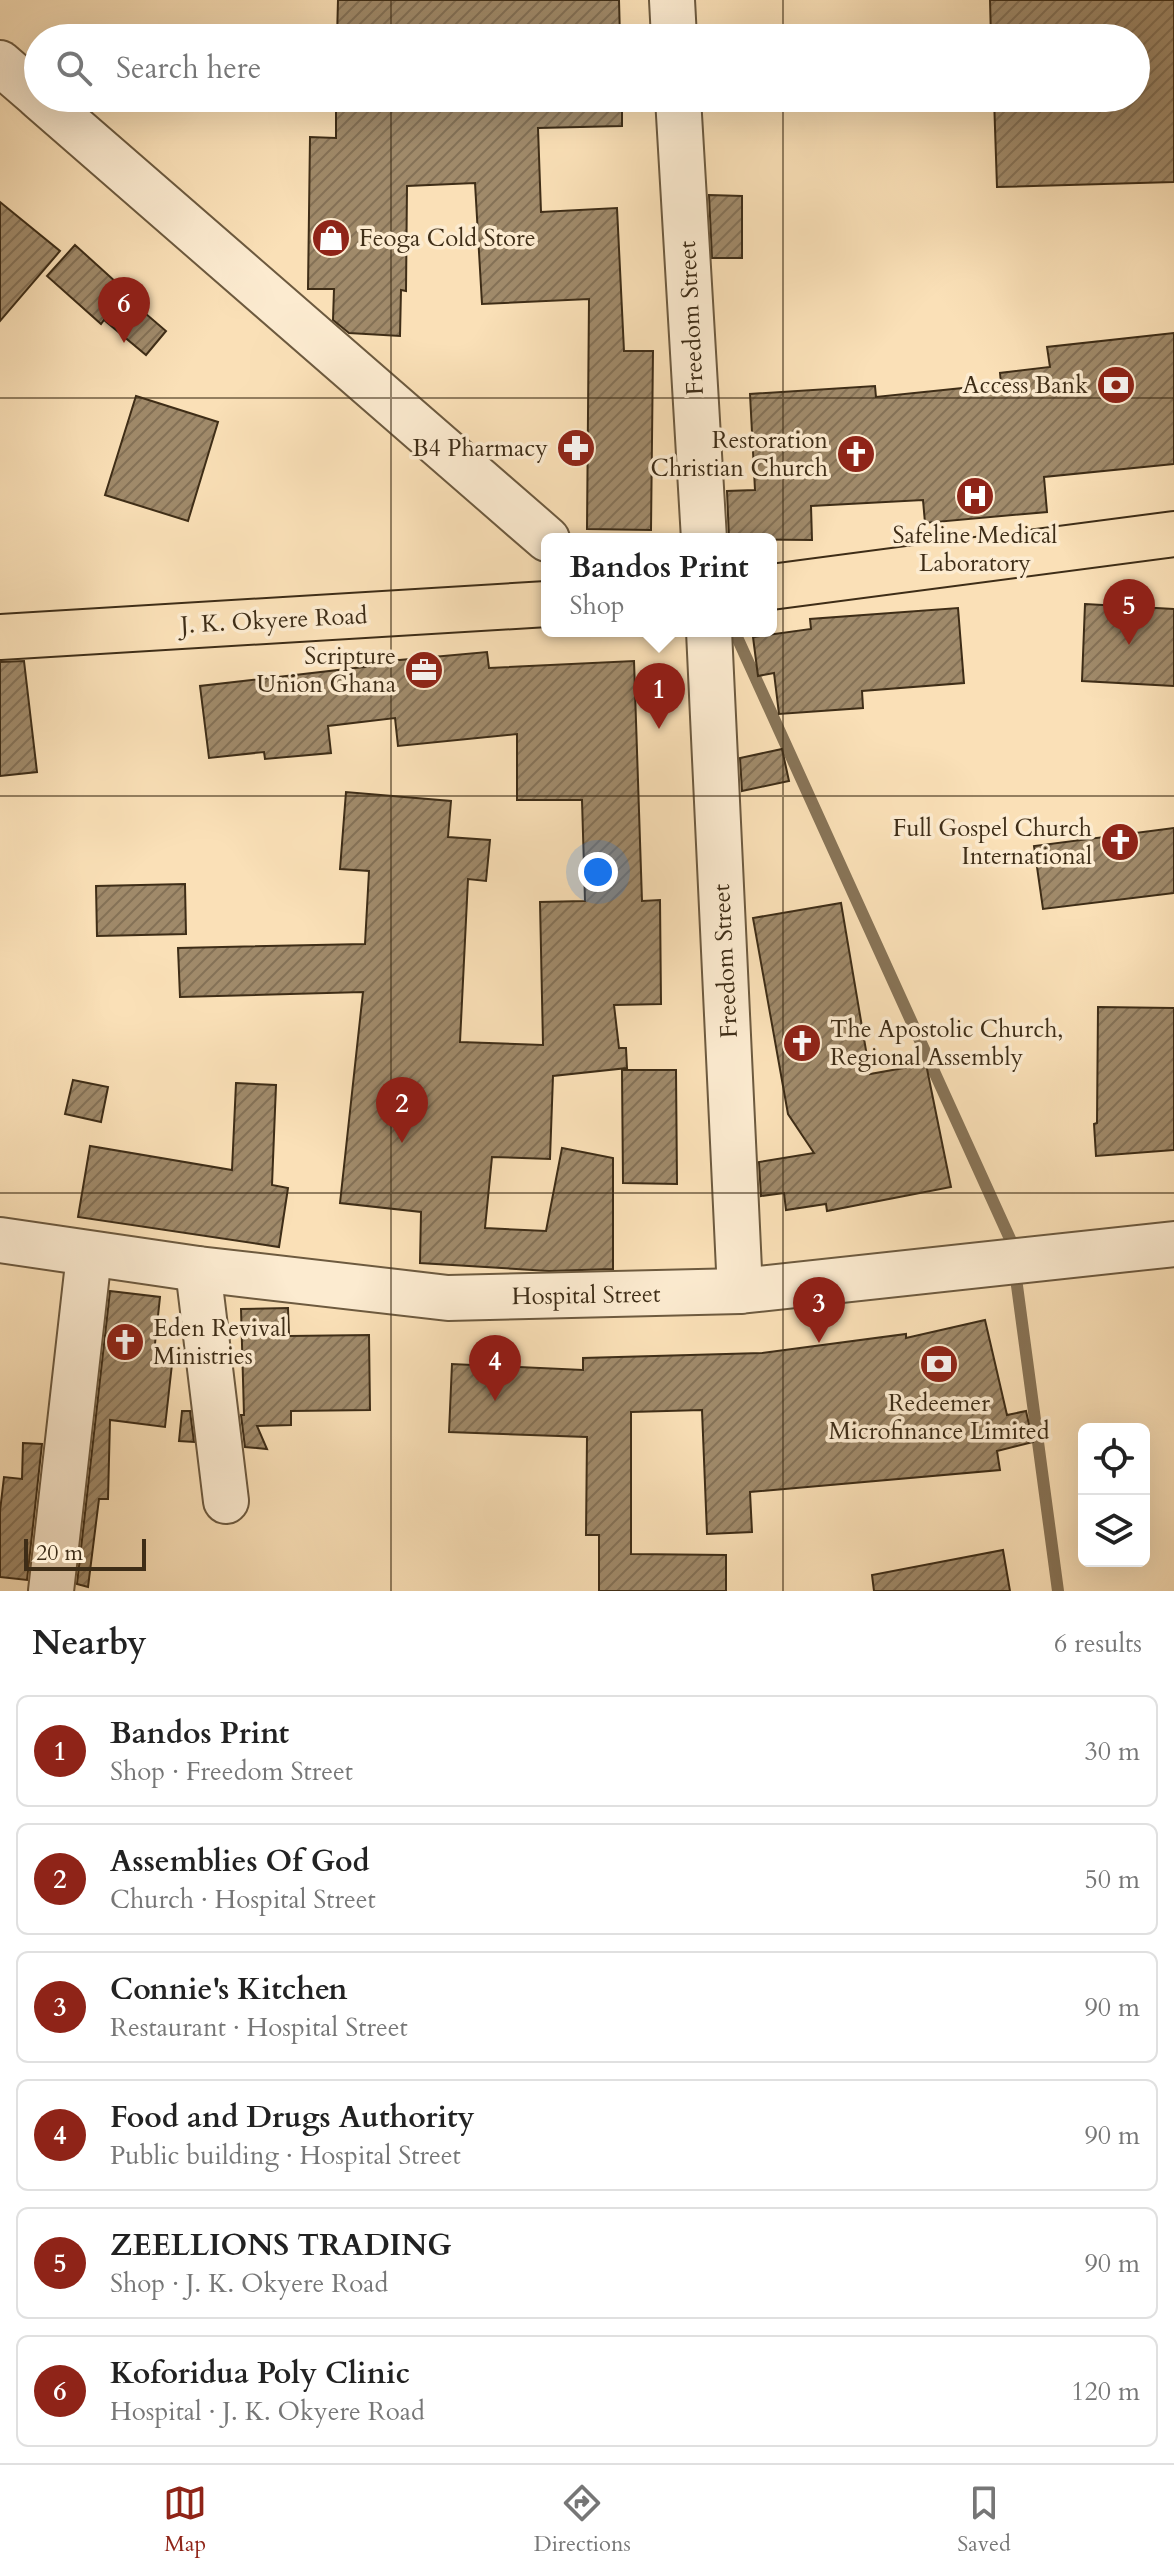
<!DOCTYPE html>
<meta charset="utf-8">
<style>
body{margin:0;font-family:Cardo,serif;background:#f2f2f2;color:#222}
.controls{position:absolute;right:24px;bottom:24px;display:grid;overflow:hidden;border-radius:12px;box-shadow:0 8px 32px #0002}
.controls button{width:72px;height:72px;display:grid;place-items:center;padding:0;border:0;border-bottom:2px solid #e0e0e0;background:#fff;color:#222;font:40px sans-serif}
.scale{position:absolute;left:24px;bottom:20px;width:122px;box-sizing:border-box;padding-left:8px;border:4px solid #3e2d17;border-top:0;font-size:22px;line-height:28px;white-space:nowrap;color:#3e2d17;-webkit-text-stroke:6px #fcebd0;paint-order:stroke}
.you{position:absolute;left:598px;top:872px;width:28px;height:28px;margin:-20px;border:6px solid #fff;border-radius:50%;background:#1a73e8;box-shadow:0 0 0 12px #1a73e833}
.badge{display:grid;place-items:center;width:52px;height:52px;border-radius:50%;background:#8f2418;color:#fff;font-size:26px;font-weight:700}
.pin{position:absolute;translate:-50% -66px;filter:drop-shadow(0 2px 4px #0008)}
.pin::after{content:'';position:absolute;top:42px;width:28px;height:24px;background:inherit;clip-path:polygon(0 0,100% 0,50% 100%)}
.popup{position:absolute;left:541px;top:533px;width:236px;height:104px;box-sizing:border-box;display:grid;place-content:center;border-radius:12px;background:#fff;filter:drop-shadow(0 2px 6px #0005);font-size:26px;white-space:nowrap;color:#767676}
.popup b{font-size:30px;color:#222}
.popup::after{content:'';position:absolute;left:50%;top:100%;margin-left:-16px;border:16px solid transparent;border-top-color:#fff}
.list{margin:0;padding:0;list-style:none}
h2{display:flex;justify-content:space-between;align-items:center;height:104px;margin:0;padding:0 32px;font-size:34px}
h2 small{font-size:26px;font-weight:400;color:#767676}
.list li{display:grid;grid-template-columns:52px 1fr auto;gap:24px;align-items:center;box-sizing:border-box;height:112px;margin:0 16px 16px;padding:0 16px;border:2px solid #e0e0e0;border-radius:12px}
.list b{display:block;font-size:30px;white-space:nowrap}
.list p{margin:0;font-size:26px;white-space:nowrap;color:#767676}
.list em{font-size:26px;font-style:normal;color:#767676}
.icon{flex:none;width:44px;height:44px;fill:none;stroke:currentColor;stroke-width:2;stroke-linecap:round;stroke-linejoin:round}
.map{position:relative;flex:none;width:1174px;height:1591px;overflow:hidden}
.search{position:absolute;background:#fff;box-shadow:0 8px 32px #0002;left:24px;right:24px;top:24px;height:88px;display:flex;align-items:center;gap:20px;box-sizing:border-box;padding:0 28px;border-radius:44px;color:#767676;font-size:30px}
.sheet{height:872px;background:#fff}
nav{display:flex;justify-content:space-around;align-items:center;box-sizing:border-box;height:112px;border-top:2px solid #e0e0e0;background:#fff;font-size:22px;color:#767676}
nav a{display:grid;justify-items:center;gap:4px}
nav .on{color:#8f2418}
.map>svg:first-child{display:block}
.lines{fill:none;stroke-linecap:round;stroke-linejoin:round}
.stream{stroke:#887457;stroke-width:12}
.building{fill:url(#building-hatch);stroke:#3e2d17;stroke-width:2}
.minor-casing{stroke:#6d5a3f;stroke-width:48}
.tertiary-casing{stroke:#6d5a3f;stroke-width:48}
.primary-casing{stroke:#3e2d17;stroke-width:48}
.minor{stroke:#fcebd0;stroke-width:44}
.tertiary{stroke:#fcebd0;stroke-width:44}
.primary{stroke:#fae0b7;stroke-width:44}
.grid{fill:none;stroke:#3e2d17;stroke-width:2;stroke-opacity:0.55}
.labels{text-anchor:middle;stroke-width:7;stroke-linejoin:round;paint-order:stroke}
.poi-label{font-size:24px;fill:#3e2d17;stroke:#fcebd0;text-anchor:end}
.street-label{font-size:24px;fill:#3e2d17;stroke:#fcebd0}
</style>
<div class="map">
<svg width="1174" height="1591" viewBox="0 0 1174 1591">
<defs>
<pattern id="building-hatch" width="6" height="6" patternUnits="userSpaceOnUse" patternTransform="scale(2)"><rect width="6" height="6" fill="#a08a6a"/><path d="M-1 1l2-2M0 6l6-6M5 7l2-2" fill="none" stroke="#847156"/></pattern>
</defs>
<rect width="100%" height="100%" fill="#fae0b7"/>
<filter id="stains"><feTurbulence type="fractalNoise" baseFrequency=".0025" numOctaves="4"/><feColorMatrix values="0 0 0 0 .2 0 0 0 0 .09 0 0 0 0 .02 0 0 0 .5 -.17"/></filter>
<radialGradient id="worn" r=".72"><stop offset=".6" stop-color="#630" stop-opacity="0"/><stop offset="1" stop-color="#630" stop-opacity=".3"/></radialGradient>
<g class="lines">
<polyline class="stream" points="736,635 1011,1241 1058,1591"/>
</g>
<g class="building">
<polygon points="338,0 619,0 620,38 337,38"/>
<polygon points="990,0 1174,0 1174,182 997,187 994,98 1136,98 1136,38 991,38"/>
<polygon points="336,98 622,98 622,126 538,128 541,212 617,208 624,351 653,351 651,530 587,529 589,299 482,304 475,183 407,186 406,291 401,290 400,336 349,333 333,320 334,289 308,289 310,137 336,138"/>
<polygon points="709,195 742,196 742,258 712,258"/>
<polygon points="0,202 60,251 0,321"/>
<polygon points="75,245 128,293 125,296 166,331 146,355 104,320 101,324 47,276"/>
<polygon points="1174,333 1174,464 1044,477 1047,512 925,523 923,500 811,506 812,540 729,539 727,491 755,490 750,394 875,386 876,397 1001,384 1000,373 1050,367 1047,347"/>
<polygon points="136,396 218,422 188,521 105,495"/>
<polygon points="1085,604 1174,609 1174,686 1082,681"/>
<polygon points="958,608 964,683 862,691 863,708 779,714 774,673 758,676 753,637 811,629 810,619"/>
<polygon points="487,652 489,668 634,661 642,901 660,900 661,1004 614,1005 619,1048 626,1048 627,1068 553,1076 550,1159 492,1157 485,1228 546,1231 562,1148 613,1158 613,1269 549,1271 420,1263 421,1212 340,1203 363,992 180,997 178,948 365,944 369,871 340,869 346,792 451,801 448,837 490,840 486,881 468,879 460,1042 543,1045 540,902 585,901 582,800 517,800 517,734 398,746 395,718 328,726 331,753 265,759 264,752 209,758 200,686 389,664 389,661"/>
<polygon points="24,661 37,772 0,776 0,662"/>
<polygon points="782,749 789,781 742,791 740,758"/>
<polygon points="1174,828 1174,893 1043,909 1034,846"/>
<polygon points="185,884 186,934 97,936 96,886"/>
<polygon points="841,903 870,1074 926,1064 951,1187 827,1211 826,1204 786,1210 784,1193 761,1196 759,1162 814,1153 788,1114 753,918"/>
<polygon points="1098,1007 1174,1008 1174,1150 1096,1156 1094,1124 1097,1123"/>
<polygon points="622,1070 676,1070 677,1184 623,1183"/>
<polygon points="73,1080 108,1087 101,1122 65,1114"/>
<polygon points="236,1083 276,1085 272,1185 288,1188 279,1247 78,1217 90,1146 232,1170"/>
<polygon points="110,1291 160,1297 154,1353 173,1355 165,1427 110,1420 108,1499 99,1499 88,1587 77,1584"/>
<polygon points="288,1308 289,1336 369,1335 370,1410 291,1411 291,1425 257,1426 267,1449 245,1447 241,1415 244,1415 241,1309"/>
<polygon points="985,1320 1007,1415 1026,1411 1033,1442 997,1451 1000,1470 750,1492 752,1532 707,1534 702,1410 631,1412 631,1554 726,1555 726,1591 599,1591 599,1535 586,1535 587,1437 449,1432 452,1364 583,1370 583,1358 762,1353 906,1334 906,1338"/>
<polygon points="182,1411 190,1411 194,1442 179,1441"/>
<polygon points="23,1443 42,1444 27,1580 0,1577 0,1511 4,1477 22,1479"/>
<polygon points="1003,1550 1010,1591 874,1591 872,1575"/>
</g>
<g class="lines">
<defs>
<g id="minor">
<polyline points="672,0 674,38"/>
<polyline points="0,63 38,96"/>
<polyline points="40,98 547,539"/>
<polyline points="678,98 704,539"/>
<polyline points="709,631 740,1291"/>
<polyline points="198,1269 226,1501"/>
<polyline points="51,1591 89,1255"/>
</g>
<polyline id="tertiary" points="0,1240 198,1269 448,1298 740,1291 1174,1244"/>
<g id="primary">
<polyline points="771,587 1174,534"/>
<polyline points="0,637 547,604"/>
</g>
</defs>
<use href="#minor" class="minor-casing"/>
<use href="#tertiary" class="tertiary-casing"/>
<use href="#primary" class="primary-casing"/>
<use href="#minor" class="minor"/>
<use href="#tertiary" class="tertiary"/>
<use href="#primary" class="primary"/>
</g>
<path class="grid" d="M 391,0 L 391,38M 783,0 L 783,38M 391,98 L 391,1591M 783,98 L 783,1591M 0,398 L 1174,398M 0,796 L 1174,796M 0,1193 L 1174,1193"/>
<defs>
<symbol id="shop-disc" viewBox="-11 -11 22 22"><circle r="9.5" fill="#8f2418" stroke="#fcebd0"/><path d="M-5-2.5h2.3a2.7 3.5 0 0 1 5.4 0H5L5.5 6h-11ZM-1.5-2.5h3a1.5 2.3 0 0 0-3 0Z" fill="#fff"/></symbol>
<symbol id="bank-disc" viewBox="-11 -11 22 22"><circle r="9.5" fill="#8f2418" stroke="#fcebd0"/><path d="M-6-4H6V4H-6ZM0-2.3a2.3 2.3 0 1 0 0 4.6a2.3 2.3 0 1 0 0-4.6Z" fill="#fff"/></symbol>
<symbol id="pharmacy-disc" viewBox="-11 -11 22 22"><circle r="9.5" fill="#8f2418" stroke="#fcebd0"/><path d="M-2-6h4v4h4v4h-4v4h-4v-4h-4v-4h4Z" fill="#fff"/></symbol>
<symbol id="church-disc" viewBox="-11 -11 22 22"><circle r="9.5" fill="#8f2418" stroke="#fcebd0"/><path d="M-1.2-6h2.4v3.5h3.3v2.4h-3.3V6h-2.4V-.1h-3.3v-2.4h3.3Z" fill="#fff"/></symbol>
<symbol id="hospital-disc" viewBox="-11 -11 22 22"><circle r="9.5" fill="#8f2418" stroke="#fcebd0"/><path d="M-5-5h3v3.5h4V-5h3V5h-3V1.5h-4V5h-3Z" fill="#fff"/></symbol>
<symbol id="office-disc" viewBox="-11 -11 22 22"><circle r="9.5" fill="#8f2418" stroke="#fcebd0"/><path d="M-6-3h4V-5.5h4V-3h4V5H-6ZM-1-4.5V-3h2v-1.5ZM-6 0V1H6V0Z" fill="#fff"/></symbol>
</defs>
<g fill-rule="evenodd">
<use href="#shop-disc" x="309" y="216" width="44" height="44"/>
<use href="#bank-disc" x="1094" y="363" width="44" height="44"/>
<use href="#pharmacy-disc" x="554" y="426" width="44" height="44"/>
<use href="#church-disc" x="834" y="432" width="44" height="44"/>
<use href="#hospital-disc" x="953" y="474" width="44" height="44"/>
<use href="#office-disc" x="402" y="648" width="44" height="44"/>
<use href="#church-disc" x="1098" y="820" width="44" height="44"/>
<use href="#church-disc" x="780" y="1021" width="44" height="44"/>
<use href="#church-disc" x="103" y="1320" width="44" height="44"/>
<use href="#bank-disc" x="917" y="1342" width="44" height="44"/>
</g>
<g class="labels">
<g class="poi-label">
<text x="359" y="246" text-anchor="start">Feoga Cold Store</text>
<text x="1088" y="393">Access Bank</text>
<text x="828" y="448">Restoration<tspan x="828" dy="28">Christian Church</tspan></text>
<text x="548" y="456">B4 Pharmacy</text>
<text x="975" y="543" text-anchor="middle">Safeline Medical<tspan x="975" dy="28">Laboratory</tspan></text>
<text x="396" y="664">Scripture<tspan x="396" dy="28">Union Ghana</tspan></text>
<text x="1092" y="836">Full Gospel Church<tspan x="1092" dy="28">International</tspan></text>
<text x="830" y="1037" text-anchor="start">The Apostolic Church,<tspan x="830" dy="28">Regional Assembly</tspan></text>
<text x="153" y="1336" text-anchor="start">Eden Revival<tspan x="153" dy="28">Ministries</tspan></text>
<text x="939" y="1411" text-anchor="middle">Redeemer<tspan x="939" dy="28">Microfinance Limited</tspan></text>
</g>
<g class="street-label">
<text transform="translate(691 318) rotate(-93)" y="8">Freedom Street</text>
<text transform="translate(274 620) rotate(-3)" y="8">J. K. Okyere Road</text>
<text transform="translate(725 961) rotate(-93)" y="8">Freedom Street</text>
<text transform="translate(586 1295) rotate(-1)" y="8">Hospital Street</text>
</g>
</g>
<rect width="100%" height="100%" filter="url(#stains)"/>
<rect width="100%" height="100%" fill="url(#worn)"/>
</svg>
<div class="controls">
<button><svg class="icon" aria-label="locate" viewBox="0 0 24 24"><circle cx="12" cy="12" r="6"/><path d="M12 2v4M12 18v4M2 12h4M18 12h4"/></svg></button>
<button><svg class="icon" aria-label="layers" viewBox="0 0 24 24"><path d="M12 4l9 5-9 5-9-5zM3 14l9 5 9-5"/></svg></button>
</div>
<div class="scale">20 m</div>
<div class="you"></div>
<div class="pin badge" style="left:659px;top:729px">1</div>
<div class="popup"><b>Bandos Print</b>Shop</div>
<div class="pin badge" style="left:402px;top:1143px">2</div>
<div class="pin badge" style="left:819px;top:1343px">3</div>
<div class="pin badge" style="left:495px;top:1401px">4</div>
<div class="pin badge" style="left:1129px;top:645px">5</div>
<div class="pin badge" style="left:124px;top:343px">6</div>
<div class="search"><svg class="icon" aria-label="search" viewBox="0 0 24 24"><circle cx="10" cy="10" r="6"/><path d="M15 15l6 6"/></svg>Search here</div>
</div>
<section class="sheet">
<h2>Nearby<small>6 results</small></h2>
<ul class="list">
<li><span class="badge">1</span><div><b>Bandos Print</b><p>Shop · Freedom Street</p></div><em>30 m</em></li>
<li><span class="badge">2</span><div><b>Assemblies Of God</b><p>Church · Hospital Street</p></div><em>50 m</em></li>
<li><span class="badge">3</span><div><b>Connie's Kitchen</b><p>Restaurant · Hospital Street</p></div><em>90 m</em></li>
<li><span class="badge">4</span><div><b>Food and Drugs Authority</b><p>Public building · Hospital Street</p></div><em>90 m</em></li>
<li><span class="badge">5</span><div><b>ZEELLIONS TRADING</b><p>Shop · J. K. Okyere Road</p></div><em>90 m</em></li>
<li><span class="badge">6</span><div><b>Koforidua Poly Clinic</b><p>Hospital · J. K. Okyere Road</p></div><em>120 m</em></li>
</ul>
</section>
<nav>
<a class="on"><svg class="icon" aria-label="map" viewBox="0 0 24 24"><path d="M3 6l6-2 6 2 6-2v14l-6 2-6-2-6 2zM9 4v14M15 6v14"/></svg>Map</a>
<a><svg class="icon" aria-label="directions" viewBox="0 0 24 24"><path d="M12 3l9 9-9 9-9-9zM9 14v-3h6M13 9l2 2-2 2"/></svg>Directions</a>
<a><svg class="icon" aria-label="saved" viewBox="0 0 24 24"><path d="M7 4h10v16l-5-4-5 4z"/></svg>Saved</a>
</nav>
